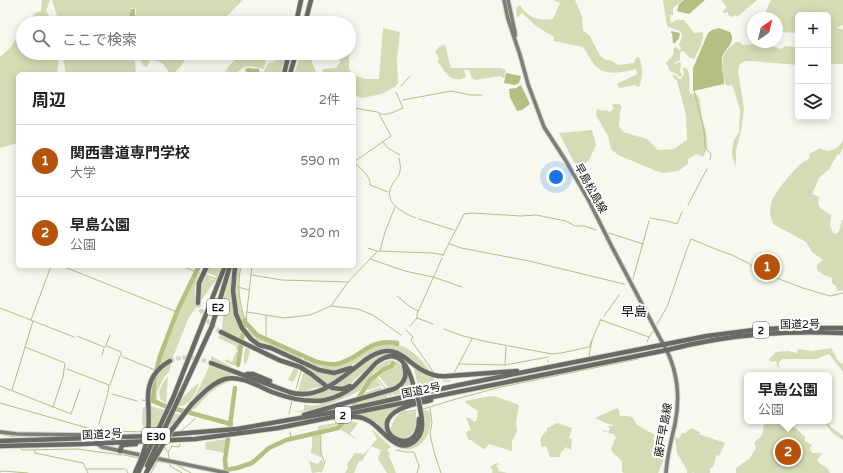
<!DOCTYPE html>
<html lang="ja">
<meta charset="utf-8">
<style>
body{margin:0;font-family:"Varela Round","Noto Sans JP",sans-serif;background:#f2f2f2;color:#222}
.controls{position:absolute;right:12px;top:12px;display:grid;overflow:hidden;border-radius:6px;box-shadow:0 2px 10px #0003}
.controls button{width:36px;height:36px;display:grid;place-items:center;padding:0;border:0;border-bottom:1px solid #e0e0e0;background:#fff;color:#222;font:20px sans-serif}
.compass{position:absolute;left:747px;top:12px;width:36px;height:36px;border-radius:50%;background:#fff;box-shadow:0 2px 10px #0003;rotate:35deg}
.you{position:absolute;left:556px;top:177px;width:14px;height:14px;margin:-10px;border:3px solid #fff;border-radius:50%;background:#1a73e8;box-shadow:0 0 0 6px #1a73e833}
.badge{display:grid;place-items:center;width:26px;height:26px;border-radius:50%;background:#b45309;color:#fff;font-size:13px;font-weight:700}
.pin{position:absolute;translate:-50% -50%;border:2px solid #fff;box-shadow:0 1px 4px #0006}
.popup{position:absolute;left:744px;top:372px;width:88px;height:52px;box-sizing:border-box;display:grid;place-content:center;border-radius:6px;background:#fff;filter:drop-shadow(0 1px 3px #0005);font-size:13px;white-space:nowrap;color:#767676}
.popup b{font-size:15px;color:#222}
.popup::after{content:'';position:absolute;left:50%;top:100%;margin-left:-8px;border:8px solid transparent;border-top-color:#fff}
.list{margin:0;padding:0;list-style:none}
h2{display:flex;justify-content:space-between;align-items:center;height:52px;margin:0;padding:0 16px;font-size:17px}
h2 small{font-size:13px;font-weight:400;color:#767676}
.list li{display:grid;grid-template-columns:26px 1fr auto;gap:12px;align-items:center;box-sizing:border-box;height:72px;padding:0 16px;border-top:1px solid #e0e0e0}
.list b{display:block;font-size:15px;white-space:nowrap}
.list p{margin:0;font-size:13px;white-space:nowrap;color:#767676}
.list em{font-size:13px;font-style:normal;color:#767676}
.icon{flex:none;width:22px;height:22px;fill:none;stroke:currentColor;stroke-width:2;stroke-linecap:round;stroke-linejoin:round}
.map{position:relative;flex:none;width:843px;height:473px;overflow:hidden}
.search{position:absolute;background:#fff;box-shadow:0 2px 10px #0003;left:16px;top:16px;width:340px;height:44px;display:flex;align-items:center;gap:10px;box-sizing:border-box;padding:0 14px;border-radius:22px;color:#767676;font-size:15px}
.panel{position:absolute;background:#fff;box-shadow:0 2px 10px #0003;left:16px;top:72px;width:340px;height:196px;border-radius:6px}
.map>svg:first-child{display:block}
.green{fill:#d4dcb5}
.water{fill:#b4bf81}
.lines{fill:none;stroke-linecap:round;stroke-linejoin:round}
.stream{stroke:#b4bf81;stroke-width:1}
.river{stroke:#b4bf81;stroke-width:4.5}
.highway-tunnel{stroke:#d4d6ce;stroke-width:4.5;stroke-dasharray:4.5 2;stroke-linecap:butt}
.major-casing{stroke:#d2d4cc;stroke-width:5.5}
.highway-casing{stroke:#d2d4cc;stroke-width:6}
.major{stroke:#7d7e78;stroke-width:3.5}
.highway{stroke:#696a63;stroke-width:4.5}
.highway-bridge-casing{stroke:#d2d4cc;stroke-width:6;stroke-linecap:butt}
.highway-bridge{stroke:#696a63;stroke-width:4.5}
.labels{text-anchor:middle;stroke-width:4;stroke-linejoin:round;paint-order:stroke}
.shield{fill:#fff;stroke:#565755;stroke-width:1}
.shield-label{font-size:10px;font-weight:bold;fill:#0e0f0c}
.street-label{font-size:11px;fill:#0e0f0c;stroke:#fff}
.quarter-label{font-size:13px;fill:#0e0f0c;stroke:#fff}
</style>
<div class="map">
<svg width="843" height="473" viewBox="0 0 843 473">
<rect width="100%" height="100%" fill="#f7f9f0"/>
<g class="green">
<path d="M 42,0 L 50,0 L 46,11 L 50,17 L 59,23 L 52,0 L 243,0 L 225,18 L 218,23 L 140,23 L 138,22 C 140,19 138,17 136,15 L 136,9 L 131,8 L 128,21 L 129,23 L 28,23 L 35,13 L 41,11 Z"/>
<path d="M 553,0 L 575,0 L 582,16 L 583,30 L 590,36 L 600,56 L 606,60 L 610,60 L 618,65 L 634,63 L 636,58 L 639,57 C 643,68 643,77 639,87 L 635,85 L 619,88 L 617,84 L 637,74 L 636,69 C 625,72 611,75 601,70 C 593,66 588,54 583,47 L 554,41 L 554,37 L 536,26 L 522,13 L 517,18 L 516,8 L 520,5 C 528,18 538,21 553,19 L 560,3 Z"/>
<path d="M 663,0 L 683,0 L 673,8 L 673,15 L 670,15 L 671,23 L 676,20 L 684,20 L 694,33 L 703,32 C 704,42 698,51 694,59 L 689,57 L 683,51 L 680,52 L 680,60 L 674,63 L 675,64 L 679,62 L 681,63 L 680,72 L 682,75 L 680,77 L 677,74 L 670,71 L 666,63 L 673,55 L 674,48 L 676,47 L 679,50 L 681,49 L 679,45 C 687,28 678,32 667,26 Z"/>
<polygon points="721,0 757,0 737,17 736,15 733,17 728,15 728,12 725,13 722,12 727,7"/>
<polygon points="771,0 843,0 843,25 836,28 843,29 843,64 828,64 828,15 798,15 798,33 781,32 777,30 777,18 765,18 764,15"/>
<path d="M 383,28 L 400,32 L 397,60 L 398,83 L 396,86 L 382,94 L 362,98 L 354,95 L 354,74 C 362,80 370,79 379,79 Z"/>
<path d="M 23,29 L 23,53 L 56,53 C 59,59 59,66 57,72 L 64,73 L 64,74 L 18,74 L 18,143 L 0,148 L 0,57 L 10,48 Z"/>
<path d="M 736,42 L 739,42 L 743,45 C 757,44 768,44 781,49 L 785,46 L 795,47 L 798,46 L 798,65 L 751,61 L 745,61 L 740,64 L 738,71 L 744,108 L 742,126 L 736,151 L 736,167 L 732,155 L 732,150 L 734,140 L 739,132 L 740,110 L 733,87 L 732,85 L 728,86 L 725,84 C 722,64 717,56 736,42 Z"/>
<path d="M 445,45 L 451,68 L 501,68 L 506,70 L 504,78 L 500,76 L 475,80 L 472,78 L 469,70 L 464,70 L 466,77 C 453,84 445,74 440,64 L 438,63 L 438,59 L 439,58 L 435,52 L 440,46 Z"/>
<polygon points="62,53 132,53 135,60 136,74 66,74"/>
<path d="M 135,53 L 190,53 L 180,67 L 173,74 L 170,74 C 164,64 163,61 150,60 L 147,67 L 144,66 Z"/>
<polygon points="339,53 349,53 349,69 353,74 322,74 323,69 336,68 340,62"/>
<path d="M 246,54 L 263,57 L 266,59 L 264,69 C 258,68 252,65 246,67 C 240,68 238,74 231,74 L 230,73 L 230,74 L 223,74 L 225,71 L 230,72 L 226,70 C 230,63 237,58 246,54 Z"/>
<polygon points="279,59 284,60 280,74 262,74 268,64"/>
<polygon points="299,60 311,60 317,74 294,74"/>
<path d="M 683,68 L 686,68 C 692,75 688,85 690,94 L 696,93 C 702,100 700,109 702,117 C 705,130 712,145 703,157 L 697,154 L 688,159 L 688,164 L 678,171 L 664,173 L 659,172 L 618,155 L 611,149 L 608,136 L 596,115 L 597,109 L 604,111 L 606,110 L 610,112 L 614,108 L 612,106 L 613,104 L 619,104 L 622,106 L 620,112 L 619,126 L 623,132 L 647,139 L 658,150 L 674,149 L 687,140 L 686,115 L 677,81 L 673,77 L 674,74 L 679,79 L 681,79 L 684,74 Z"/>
<polygon points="592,130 596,145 589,160 578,170 559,133"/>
<path d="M 843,141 L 843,148 L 840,154 L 837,155 L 829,169 L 819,178 L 812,194 L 819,197 C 816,209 822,209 831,215 L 830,226 L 833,233 L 836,234 L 839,231 L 842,220 L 843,220 L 843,290 L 838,291 L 835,285 L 832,283 L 832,278 L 824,275 L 817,270 L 817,265 L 823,260 L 812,252 L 806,242 L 775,225 C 769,220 769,208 772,201 C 774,193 795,168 802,163 C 804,161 807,160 810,158 L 809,154 L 820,148 C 829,154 837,149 843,141 Z"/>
<path d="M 209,266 L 221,266 L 216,280 L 189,317 L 173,357 L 169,372 L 164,377 L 157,392 L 157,399 L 161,403 L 154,400 L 154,398 L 155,379 L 161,370 L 171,362 L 171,359 L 165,360 L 158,367 L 179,309 L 196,274 L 199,275 C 195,283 193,294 197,303 L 199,290 L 204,276 L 215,280 L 216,276 L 206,272 Z"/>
<path d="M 237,266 L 240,266 C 238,278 238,290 240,302 C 241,309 245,317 243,324 C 234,307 234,284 237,266 Z"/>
<path d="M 232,269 L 233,269 C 232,277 231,284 232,292 C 235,308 243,323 240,339 L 222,330 L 224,297 Z"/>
<polygon points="248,328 259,338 302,356 301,360 282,350 257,340 247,331"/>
<polygon points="221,334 239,343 239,350 236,350 236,346 218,338"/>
<path d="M 389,343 C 409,345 421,358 431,373 C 418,367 408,352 393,349 C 369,345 356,370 334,371 C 323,371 314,366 305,362 L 306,358 C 350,378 353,346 389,343 Z"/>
<path d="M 247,346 L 249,348 L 250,352 L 246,364 L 244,363 C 244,358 243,351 247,346 Z"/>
<polygon points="831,348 839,362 843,364 843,372 829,354 816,359 783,359 779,362 779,367 778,368 776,361 770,362 769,359 776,352 788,351 797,353 798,349 812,351"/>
<polygon points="236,352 238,352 236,365 232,365 225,361 227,359 232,362"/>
<polygon points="381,354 391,354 374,362 349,385 344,387 332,387 368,360"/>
<polygon points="211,356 232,367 227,367 211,360"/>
<path d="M 390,360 C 396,361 401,363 403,369 C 409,388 378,392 366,395 L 365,393 L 381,387 L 382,389 L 388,387 L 379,376 L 386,370 L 392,367 L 395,363 L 390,362 C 387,366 380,368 375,372 C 370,377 362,388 359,391 C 347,398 308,414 294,412 L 304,410 L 304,404 C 312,407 318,405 325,402 C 333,399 342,397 349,392 C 362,383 375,363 390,360 Z"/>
<path d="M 210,364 L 234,374 L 234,375 L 224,378 L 189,405 C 198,392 204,378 210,364 Z"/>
<polygon points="305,366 336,374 344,373 327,385 304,368"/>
<polygon points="413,366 433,377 434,379 442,385 419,390"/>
<path d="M 294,368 L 298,370 C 298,373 295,381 292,382 L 288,380 Z"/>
<polygon points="305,373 308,374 325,387 314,388 300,393 298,391 303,374"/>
<path d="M 168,376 L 166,403 L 161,400 C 156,393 163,382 168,376 Z"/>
<polygon points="375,378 381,386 364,391"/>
<path d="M 407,379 L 409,379 L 412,392 L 394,395 L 393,394 L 387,396 L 387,398 L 357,404 L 358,402 C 372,397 401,393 407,379 Z"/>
<path d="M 229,380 L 229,382 C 220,385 212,390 205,398 C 200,403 197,408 191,411 L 189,411 C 200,398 212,384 229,380 Z"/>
<path d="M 198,383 L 199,384 C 196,392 190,407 178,406 L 183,397 Z"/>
<path d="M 329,389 L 341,391 L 342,393 C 324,399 313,400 294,396 L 315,395 Z"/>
<path d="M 494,396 L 519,405 L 516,422 L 517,431 L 512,441 L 512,451 L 489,444 L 485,449 C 478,447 475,441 468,439 L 466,432 L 471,430 L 466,418 L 470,418 L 474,422 L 477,420 L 478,411 L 466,403 L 465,401 L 485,397 Z"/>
<polygon points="146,406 147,429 143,427 142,420 143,408"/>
<polygon points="150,406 164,410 156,429 151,429"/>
<path d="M 399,406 L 399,408 L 389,415 L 389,436 C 376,424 371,417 352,415 Z"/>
<polygon points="617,408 619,410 620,416 628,416 632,417 637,425 655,435 653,439 657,443 660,440 660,443 664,446 663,449 658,450 656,453 662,456 664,459 658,473 621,473 623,473 622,470 622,461 613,453 611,449 616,437 613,434 602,431 604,430 608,432 610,429 608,426 612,426 613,425 608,424 595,418"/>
<path d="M 425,410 L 429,411 C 436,429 421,456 399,448 C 390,445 383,437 376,431 L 376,428 L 406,447 L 424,423 L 423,411 Z"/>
<path d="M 402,411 L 408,413 L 416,411 C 416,417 417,425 414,430 C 409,443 394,440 390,429 L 395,418 Z"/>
<polygon points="174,413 180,415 170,430 167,430"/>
<polygon points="351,421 358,423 350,434 356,438 356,439 340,429 345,422"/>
<path d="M 765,421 L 788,421 L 805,437 L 805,441 L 812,445 L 811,447 L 809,446 L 812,453 L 822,453 L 817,460 L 818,462 L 828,469 L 830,473 L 736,473 L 736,468 L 750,458 L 756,448 L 754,442 C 767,434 761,432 765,421 Z"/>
<path d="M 824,421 L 827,421 L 831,427 L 843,436 L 843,440 C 834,435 829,430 824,421 Z"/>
<polygon points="340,422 337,425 318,430 318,426"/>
<path d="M 557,423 L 572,428 L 569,438 L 572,439 L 571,450 L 566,447 L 560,454 L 560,457 L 550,457 L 546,446 L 542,447 C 539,440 541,435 547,431 L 547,428 Z"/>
<polygon points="691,428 700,432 699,434 725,443 719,456 715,455 716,457 713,467 710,468 710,462 710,473 694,473 692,471 693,473 687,473 687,470 677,453 675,437 679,439 682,433 685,433"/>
<polygon points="373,430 391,447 388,449 387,451 390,453 389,456 396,473 387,473 378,459 381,450 371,446 362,461 359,461 354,473 345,473 348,467 347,464 355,453 364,454 377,439 372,430"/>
<polygon points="320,433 321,455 321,457 311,453 312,444 312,434"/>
<polygon points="227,439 225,453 205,449 206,442"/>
<polygon points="321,460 324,462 320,472 312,473 309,461 318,464"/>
<polygon points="496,463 499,464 496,465 499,470 498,471 507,473 492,473 493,471 490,467"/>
</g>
<g class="water">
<polygon points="684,0 705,0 689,14 677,11 679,4"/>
<polygon points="131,9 135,9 135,15 138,17 139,23 129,23 128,21"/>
<path d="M 719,28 L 730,32 C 737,44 724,48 722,58 C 721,68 724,75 724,84 L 693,91 L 693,68 L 697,59 L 708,33 L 712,30 Z"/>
<polygon points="671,31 680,33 679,38 675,43 673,43 672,33 671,33"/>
<polygon points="248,68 259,69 260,74 246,72 245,69"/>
<polygon points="506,73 521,76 519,83 515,85 504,83"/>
<polygon points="521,85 530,104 522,110 517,111 510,97 509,89 516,88"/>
</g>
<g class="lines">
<g class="stream">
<polyline points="401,86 410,76"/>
<polyline points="694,90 704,130 705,147 711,154 710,160"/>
<polyline points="403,100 451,91 471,95 482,95"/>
<path d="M 354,108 L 377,112 C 385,118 395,111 403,108 L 396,92"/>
<polyline points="383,142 388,148 400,155"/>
<path d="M 399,158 C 404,179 394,176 390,190 C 386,205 406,214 416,218"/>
<polyline points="354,162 391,136 379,114"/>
<path d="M 354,162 C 361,169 371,176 370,185 L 388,192"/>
<polyline points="688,205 707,169"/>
<polyline points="650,218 667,221 677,224 682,212"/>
<polyline points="419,219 454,230"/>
<polyline points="609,233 643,244"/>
<polyline points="450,244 461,248 529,261 624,284"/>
<polyline points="368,248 377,251"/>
<polyline points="380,251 385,232 395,207"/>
<polyline points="443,255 464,214 472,213 521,216 536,215 566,221 575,226 584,226 596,230"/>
<polyline points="370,259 378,251 432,253 444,255"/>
<polyline points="62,266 177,312"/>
<polyline points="182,266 201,274"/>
<path d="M 241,266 C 237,284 239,303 245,320"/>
<polyline points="204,275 217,279"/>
<polyline points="251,275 282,280 348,282"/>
<polyline points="633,279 649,221"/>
<polyline points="238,287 249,290"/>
<polyline points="397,296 409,306 418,311"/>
<polyline points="331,306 348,282 370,259 405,271 433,277 462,287"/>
<polyline points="0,308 74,337"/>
<polyline points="247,312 284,318 310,315 331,306 358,309 373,315 401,335"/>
<polyline points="604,316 619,295"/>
<polyline points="417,318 433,324"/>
<polyline points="246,319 252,266"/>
<polyline points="31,320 51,266"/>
<polyline points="601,320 649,337 647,342"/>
<polyline points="657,324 667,307 687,249 691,239 718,250 732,255 748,263 758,271 803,288 830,296 843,293"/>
<polyline points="410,326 417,318 417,314 442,258"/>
<polyline points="444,329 463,336 488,342 552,354 561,353 589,347 601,319"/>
<polyline points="406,330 413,337 411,340 434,373"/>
<polyline points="266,335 266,316"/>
<polyline points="77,336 104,347 107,346 121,352 121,356"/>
<polyline points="649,337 653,331"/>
<polyline points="265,339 265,337"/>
<polyline points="397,343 398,342"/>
<polyline points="106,345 110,335"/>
<polyline points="25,347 65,363 63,377 53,407"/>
<polyline points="102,355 104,348"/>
<polyline points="589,356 592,340"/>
<polyline points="123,357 155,370"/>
<polyline points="548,360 548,362"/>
<polyline points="304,361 306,356"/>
<polyline points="459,364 505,365 548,357"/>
<polyline points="505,365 506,347"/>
<polyline points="67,369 109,385 108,392"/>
<polyline points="454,373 472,339"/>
<polyline points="375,376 385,388"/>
<polyline points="443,381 450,381"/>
<polyline points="110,385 120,356"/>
<polyline points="0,386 71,414 80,389"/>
<polyline points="296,389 301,371"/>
<polyline points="12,390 33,321"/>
<polyline points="112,394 137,401"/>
<polyline points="390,395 391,396"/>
<polyline points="142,400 147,401"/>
<polyline points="0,403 98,431"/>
<polyline points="430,408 432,423 430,434 434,452 441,473"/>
<polyline points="423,409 456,399 501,387 638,359"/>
<polyline points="404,411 406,412 416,410"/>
<polyline points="289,414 292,401"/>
<polyline points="196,416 197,415"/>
<polyline points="99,424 108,393"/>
<polyline points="103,431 147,432"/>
<polyline points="181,431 195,419"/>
<polyline points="290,432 291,438"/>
<polyline points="4,435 15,437"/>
<polyline points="164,446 167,451"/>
<polyline points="21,448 22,450 77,449 122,455"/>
<polyline points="34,450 35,453 83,463 88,473"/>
<polyline points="396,450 405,452 414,452 419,466 417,473"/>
<polyline points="124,455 139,458"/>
<polyline points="169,458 168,452 172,446 179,447 180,444"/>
<polyline points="154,461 175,464 191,473"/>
<polyline points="170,463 170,466 182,473"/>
<polyline points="87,469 124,469"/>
<polyline points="126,469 128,473"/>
<polyline points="0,472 3,471 28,473"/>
<path d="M 321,472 L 325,462 C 319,455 321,441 321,432"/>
<polyline points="151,473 158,461"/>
</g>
<g class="river">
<polyline points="199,266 178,309 160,356 154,380 153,401 165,406 231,424"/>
<path d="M 245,322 L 257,335 L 317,362 C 323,363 329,365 336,364 C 360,360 367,338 397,343 L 397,344"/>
<polyline points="238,365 245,320"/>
<polyline points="354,405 370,380 384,369 391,366 393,363"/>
<polyline points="230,425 235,388"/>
<polyline points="226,470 237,468 252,463 269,448 286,440 338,428 343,422"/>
<polyline points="226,471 225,460 228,439"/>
</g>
<g class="highway-tunnel">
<path d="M 198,303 C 202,316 210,325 221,332"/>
<path d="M 170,361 C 184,355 197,357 211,363"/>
</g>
<defs>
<g id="major">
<path d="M 504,0 L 508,19 L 520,55 L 528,84 L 544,127 L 566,161 L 589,201 L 612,247 L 661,340 C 677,366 681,394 675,424 C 671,441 667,456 666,473"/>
<polyline points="508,0 515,32 515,36"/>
<polyline points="0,432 17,434 86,435 102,447 227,473"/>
</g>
<g id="highway">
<polyline points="296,23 301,0"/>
<polyline points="305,23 311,0"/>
<polyline points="284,74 289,53"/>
<polyline points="290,74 296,53"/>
<polyline points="235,266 233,291 236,314 242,328 251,339 259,345 271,348 319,370 334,373 351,368"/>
<polyline points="198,303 199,283 207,266"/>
<polyline points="221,332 279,360 300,367 311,374 325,385"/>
<path d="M 211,363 L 289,392 C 317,401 339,380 360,364 C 366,359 373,354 381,352 C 400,347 409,364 424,371 C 431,375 439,377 448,376 L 517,371"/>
<polyline points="247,374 253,374 270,381"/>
<polyline points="332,388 342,389 350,386"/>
<path d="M 148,398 C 148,382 155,369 170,361"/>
<polyline points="173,398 225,266"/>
<polyline points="178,400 212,326 230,266"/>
<path d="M 192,404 C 201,395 212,383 225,379 C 240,375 258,386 272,392 C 288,398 307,403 325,400 C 335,398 345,393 353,387 C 361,380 368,371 376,363 C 399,344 409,368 414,387"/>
<path d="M 304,415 L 394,389 C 404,384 408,377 404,366"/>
<path d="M 337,419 C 347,417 358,415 367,420 C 382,426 397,458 416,440 C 425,431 422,419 420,408"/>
<path d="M 419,419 C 419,462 367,432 395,412 C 405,405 420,403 431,400"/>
<polyline points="0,441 151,436 237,429 335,412 459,385 707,336 754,330 783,328 843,328"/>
<path d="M 0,446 L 83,444 L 195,439 L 278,428 L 667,350 C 724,335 784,330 843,333"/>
<polyline points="120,451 122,445 136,444"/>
</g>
</defs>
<use href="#major" class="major-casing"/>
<use href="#highway" class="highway-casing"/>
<use href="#major" class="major"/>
<use href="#highway" class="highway"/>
<defs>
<g id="highway-bridge">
<polyline points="416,387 420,408"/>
<polyline points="147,466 178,400"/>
<path d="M 135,473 C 149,443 150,431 148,398"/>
<polyline points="138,473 173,398"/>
<polyline points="146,473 171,431 192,404"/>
</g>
</defs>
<use href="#highway-bridge" class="highway-bridge-casing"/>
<use href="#highway-bridge" class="highway-bridge"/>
</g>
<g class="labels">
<g class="shield">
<rect x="207" y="299" width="22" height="16" rx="3"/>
<rect x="753" y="322" width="16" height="16" rx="3"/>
<rect x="335" y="407" width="16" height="16" rx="3"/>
<rect x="142" y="428" width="28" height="16" rx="3"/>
</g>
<g class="shield-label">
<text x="218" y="311">E2</text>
<text x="761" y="334">2</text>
<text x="343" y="419">2</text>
<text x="156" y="440">E30</text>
</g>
<g class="street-label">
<text transform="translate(591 188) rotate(61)" y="4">早島松島線</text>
<text transform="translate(800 324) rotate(-1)" y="4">国道2号</text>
<text transform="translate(421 390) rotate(-11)" y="4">国道2号</text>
<text transform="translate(663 430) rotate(-80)" y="4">藤戸早島線</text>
<text transform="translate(102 434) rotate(-3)" y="4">国道2号</text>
</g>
<g class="quarter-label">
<text x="634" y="316">早島</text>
</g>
</g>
</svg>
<div class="controls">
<button>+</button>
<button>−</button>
<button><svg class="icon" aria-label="layers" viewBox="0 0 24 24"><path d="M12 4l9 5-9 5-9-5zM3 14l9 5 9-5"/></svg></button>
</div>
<svg class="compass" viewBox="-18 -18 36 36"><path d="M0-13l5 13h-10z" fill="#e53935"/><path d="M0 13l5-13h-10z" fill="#767676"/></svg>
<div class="you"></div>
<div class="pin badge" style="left:767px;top:267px">1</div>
<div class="pin badge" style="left:788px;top:452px">2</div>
<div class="popup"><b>早島公園</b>公園</div>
<div class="search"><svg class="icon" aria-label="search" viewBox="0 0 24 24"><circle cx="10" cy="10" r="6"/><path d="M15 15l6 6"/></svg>ここで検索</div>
<section class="panel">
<h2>周辺<small>2件</small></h2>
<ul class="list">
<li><span class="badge">1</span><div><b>関西書道専門学校</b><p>大学</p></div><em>590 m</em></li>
<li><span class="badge">2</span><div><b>早島公園</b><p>公園</p></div><em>920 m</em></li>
</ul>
</section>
</div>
